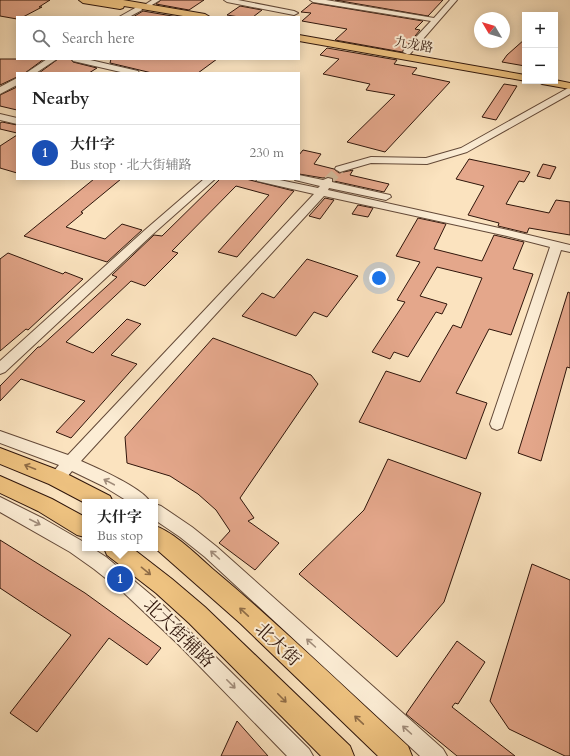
<!DOCTYPE html>
<meta charset="utf-8">
<style>
body{margin:0;font-family:Cardo,"Noto Serif SC",serif;background:#f2f2f2;color:#222}
.controls{position:absolute;right:12px;top:12px;display:grid;overflow:hidden;border-radius:0px;box-shadow:0 2px 10px #0003}
.controls button{width:36px;height:36px;display:grid;place-items:center;padding:0;border:0;border-bottom:1px solid #e0e0e0;background:#fff;color:#222;font:20px sans-serif}
.compass{position:absolute;left:474px;top:12px;width:36px;height:36px;border-radius:50%;background:#fff;box-shadow:0 2px 10px #0003;rotate:308deg}
.you{position:absolute;left:379px;top:278px;width:14px;height:14px;margin:-10px;border:3px solid #fff;border-radius:50%;background:#1a73e8;box-shadow:0 0 0 6px #1a73e833}
.badge{display:grid;place-items:center;width:26px;height:26px;border-radius:50%;background:#2563eb;color:#fff;font-size:13px;font-weight:700}
.pin{position:absolute;translate:-50% -50%;border:2px solid #fff;box-shadow:0 1px 4px #0006}
.popup{position:absolute;left:82px;top:499px;width:76px;height:52px;box-sizing:border-box;display:grid;place-content:center;border-radius:0px;background:#fff;filter:drop-shadow(0 1px 3px #0005);font-size:13px;white-space:nowrap;color:#767676}
.popup b{font-size:15px;color:#222}
.popup::after{content:'';position:absolute;left:50%;top:100%;margin-left:-8px;border:8px solid transparent;border-top-color:#fff}
.list{margin:0;padding:0;list-style:none}
h2{display:flex;justify-content:space-between;align-items:center;height:52px;margin:0;padding:0 16px;font-size:17px}
h2 small{font-size:13px;font-weight:400;color:#767676}
.list li{display:grid;grid-template-columns:26px 1fr auto;gap:12px;align-items:center;box-sizing:border-box;height:56px;padding:0 16px;border-top:1px solid #e0e0e0}
.list b{display:block;font-size:15px;white-space:nowrap}
.list p{margin:0;font-size:13px;white-space:nowrap;color:#767676}
.list em{font-size:13px;font-style:normal;color:#767676}
.icon{flex:none;width:22px;height:22px;fill:none;stroke:currentColor;stroke-width:2;stroke-linecap:round;stroke-linejoin:round}
.map{position:relative;flex:none;width:570px;height:756px;overflow:hidden}
.search{position:absolute;background:#fff;box-shadow:0 2px 10px #0003;left:16px;top:16px;width:284px;height:44px;display:flex;align-items:center;gap:10px;box-sizing:border-box;padding:0 14px;border-radius:0px;color:#767676;font-size:15px}
.panel{position:absolute;background:#fff;box-shadow:0 2px 10px #0003;left:16px;top:72px;width:284px;height:108px;border-radius:0px}
.map>svg:first-child{display:block}
.building{fill:#e4a78b;stroke:#30160b}
.lines{fill:none;stroke-linecap:round;stroke-linejoin:round}
.minor-tunnel{stroke:#d2ba9b;stroke-width:10;stroke-dasharray:10 5;stroke-linecap:butt}
.minor-casing{stroke:#634938;stroke-width:2}
.major-casing{stroke:#30160b;stroke-width:2}
.minor{fill:#fcedd5;fill-rule:evenodd}
.major{fill:#eec280;fill-rule:evenodd}
.oneway{stroke:#8f6c46}
.oneway2{stroke:#a08c7a}
.labels{text-anchor:middle;stroke-width:4;stroke-linejoin:round;paint-order:stroke}
.far-street-label{font-size:13px;fill:#30160b;stroke:#fcedd5}
.near-street-label{font-size:18px;fill:#30160b;stroke:#fcedd5}
</style>
<div class="map">
<svg width="570" height="756" viewBox="0 0 570 756">
<rect width="100%" height="100%" fill="#fbe3bf"/>
<filter id="stains"><feTurbulence type="fractalNoise" baseFrequency=".005" numOctaves="4"/><feColorMatrix values="0 0 0 0 .2 0 0 0 0 .09 0 0 0 0 .02 0 0 0 .5 -.17"/></filter>
<radialGradient id="worn" r=".72"><stop offset=".6" stop-color="#630" stop-opacity="0"/><stop offset="1" stop-color="#630" stop-opacity=".3"/></radialGradient>
<g class="building">
<polygon points="0,0 50,0 39,7 42,7 23,17 17,17 17,19 0,16"/>
<polygon points="161,0 204,0 189,10 156,4"/>
<polygon points="335,0 443,0 428,16"/>
<polygon points="312,3 313,3 423,21 415,29 420,30 402,52 335,40 347,29 302,21 311,13 301,12"/>
<polygon points="240,6 262,10 253,17 239,17 227,15"/>
<polygon points="143,11 178,17 133,17"/>
<polygon points="525,39 525,66 502,62 507,55"/>
<polygon points="327,48 397,60 394,64 417,68 412,74 450,82 385,152 347,142 395,95 366,90 370,84 323,74 339,59 320,55"/>
<polygon points="0,59 44,59 25,73 17,73 17,77 0,85"/>
<polygon points="58,59 71,59 73,62 97,68 89,73 39,73"/>
<polygon points="111,59 217,59 198,73 152,73 110,63"/>
<polygon points="504,84 517,86 496,120 482,117"/>
<polygon points="17,87 17,110 0,106 0,95"/>
<polygon points="2,122 17,125 17,133 0,129 0,123"/>
<polygon points="17,135 17,173 0,168 0,146"/>
<polygon points="303,150 321,154 314,164 334,169 339,173 353,170 350,175 389,184 384,192 334,181 333,178 328,177 323,178 299,174 299,155"/>
<polygon points="469,159 530,172 524,182 519,181 506,204 549,213 556,200 570,202 570,235 529,228 527,233 498,226 499,223 468,215 484,186 456,179"/>
<polygon points="543,164 556,167 550,179 537,176"/>
<polygon points="94,179 121,179 81,212 83,213 66,227 105,239 122,224 142,230 107,262 24,236"/>
<polygon points="220,179 246,179 294,191 237,257 218,252 269,195 236,186 172,251 178,253 145,286 131,281 66,342 93,353 127,319 141,324 111,355 137,364 71,438 56,432 85,401 21,379 0,401 0,386 38,347 40,347 117,277 112,275 154,235 162,236"/>
<polygon points="325,198 334,200 320,219 309,216"/>
<polygon points="358,205 373,208 368,217 352,214"/>
<polygon points="418,218 446,224 434,249 482,261 494,235 524,242 513,269 533,274 511,335 489,329 456,393 487,403 466,459 359,422 386,371 420,382 453,325 461,328 482,278 437,267 420,296 447,304 442,314 436,312 408,357 394,352 390,359 372,352 405,302 397,300 420,262 396,256"/>
<polygon points="8,253 63,274 65,272 83,279 28,330 26,329 0,351 0,259"/>
<polygon points="307,259 358,276 327,317 314,312 296,336 242,316 262,293 274,298"/>
<polygon points="568,292 570,293 570,368 567,367 541,461 518,453"/>
<polygon points="213,338 311,375 318,384 240,498 254,518 248,521 279,543 255,570 219,543 230,531 216,510 198,494 170,476 127,463 125,437"/>
<polygon points="388,459 481,493 444,602 397,657 299,574 364,510"/>
<polygon points="0,540 85,593 161,648 147,665 109,638 37,732 10,713 71,635 0,588"/>
<polygon points="532,564 570,580 570,756 565,756 509,729 490,701"/>
<polygon points="457,641 485,662 458,704 455,703 452,707 515,756 457,756 406,714"/>
<polygon points="237,721 268,756 221,756"/>
</g>
<g class="lines">
<polyline class="minor-tunnel" points="328,181 340,169"/>
<defs>
<g id="minor">
<polygon points="152,0 160,0 147,8 143,8 143,6"/>
<polygon points="224,0 238,0 294,11 298,13 294,15 227,2"/>
<polygon points="310,0 326,0 434,18 450,0 457,0 410,54 407,54 403,52 404,50 431,21 313,2"/>
<polygon points="135,8 141,8 142,10 129,17 119,17"/>
<polygon points="47,59 57,59 36,73 26,73"/>
<polygon points="72,59 86,59 138,71 139,73 125,73 73,61"/>
<polygon points="17,78 17,85 0,94 0,87"/>
<polygon points="570,87 570,94 467,152 427,164 371,163 340,172 335,169 336,167 371,157 426,158 461,148"/>
<polygon points="0,114 17,118 17,124 0,120"/>
<path d="M 299,175 L 323,180 L 328,178 L 332,179 L 332,182 L 390,195 L 391,197 L 386,200 L 329,188 L 328,190 L 508,230 L 570,245 L 570,252 L 561,250 L 502,428 L 497,430 L 492,428 L 490,424 L 550,247 L 507,236 L 324,196 L 81,461 C 97,468 143,488 150,502 L 129,502 L 103,486 L 72,471 C 66,478 61,486 50,483 L 48,478 L 59,465 L 0,443 L 0,431 L 68,455 L 314,194 L 257,181 L 256,179 L 275,179 L 318,188 L 320,186 L 295,180 L 295,179 L 299,179 Z"/>
<polygon points="204,179 215,179 153,234 5,372 0,374 0,361 145,230"/>
<polygon points="0,497 44,519 82,541 85,543 85,548 92,548 106,557 164,606 309,749 313,756 287,756 179,645 123,592 94,569 70,552 0,512"/>
<polygon points="155,504 161,506 192,527 217,547 443,749 447,756 420,756 205,557 180,537 155,520"/>
</g>
<g id="major">
<polygon points="79,0 123,0 205,14 210,17 189,17 124,6 123,8 120,9 83,3"/>
<polygon points="299,35 525,75 526,81 299,41"/>
<polygon points="555,80 570,83 570,89 542,84 537,81"/>
<polygon points="0,448 63,472 110,496 113,502 85,503 49,484 0,464"/>
<polygon points="0,476 52,499 85,517 85,537 77,535 38,511 0,493"/>
<path d="M 155,526 C 174,532 199,557 215,571 C 282,627 344,687 408,746 L 412,756 L 378,756 L 240,623 L 155,548 Z"/>
<polygon points="104,548 132,548 172,579 205,607 350,746 354,756 321,756 189,623 156,593 107,555"/>
</g>
</defs>
<use href="#minor" class="minor-casing"/>
<use href="#major" class="major-casing"/>
<use href="#minor" class="minor"/>
<use href="#major" class="major"/>
</g>
<defs><path id="oneway-shaft" d="M-6 0H5M1.5-3L5.5 0L1.5 3" fill="none" stroke-width="1.6" stroke-linecap="round" stroke-linejoin="round"/></defs>
<g class="oneway">
<use href="#oneway-shaft" transform="translate(30 467) rotate(-158)"/>
<use href="#oneway-shaft" transform="translate(146 571) rotate(39)"/>
<use href="#oneway-shaft" transform="translate(244 612) rotate(-137)"/>
<use href="#oneway-shaft" transform="translate(282 698) rotate(45)"/>
<use href="#oneway-shaft" transform="translate(359 720) rotate(-137)"/>
</g>
<g class="oneway2">
<use href="#oneway-shaft" transform="translate(109 482) rotate(-152)"/>
<use href="#oneway-shaft" transform="translate(35 522) rotate(27)"/>
<use href="#oneway-shaft" transform="translate(215 555) rotate(-138)"/>
<use href="#oneway-shaft" transform="translate(311 643) rotate(-138)"/>
<use href="#oneway-shaft" transform="translate(231 684) rotate(45)"/>
<use href="#oneway-shaft" transform="translate(407 730) rotate(-138)"/>
</g>
<g class="labels">
<g class="far-street-label">
<text transform="translate(414 44) rotate(10)" y="5">九龙路</text>
</g>
<g class="near-street-label">
<text transform="translate(179 633) rotate(44)" y="6">北大街辅路</text>
<text transform="translate(278 644) rotate(43)" y="6">北大街</text>
</g>
</g>
<rect width="100%" height="100%" filter="url(#stains)"/>
<rect width="100%" height="100%" fill="url(#worn)"/>
</svg>
<div class="controls">
<button>+</button>
<button>−</button>
</div>
<svg class="compass" viewBox="-18 -18 36 36"><path d="M0-13l5 13h-10z" fill="#e53935"/><path d="M0 13l5-13h-10z" fill="#767676"/></svg>
<div class="you"></div>
<div class="pin badge" style="left:120px;top:579px;background:#1a4fb4">1</div>
<div class="popup"><b>大什字</b>Bus stop</div>
<div class="search"><svg class="icon" aria-label="search" viewBox="0 0 24 24"><circle cx="10" cy="10" r="6"/><path d="M15 15l6 6"/></svg>Search here</div>
<section class="panel">
<h2>Nearby<small></small></h2>
<ul class="list">
<li><span class="badge" style="background:#1a4fb4">1</span><div><b>大什字</b><p>Bus stop · 北大街辅路</p></div><em>230 m</em></li>
</ul>
</section>
</div>
